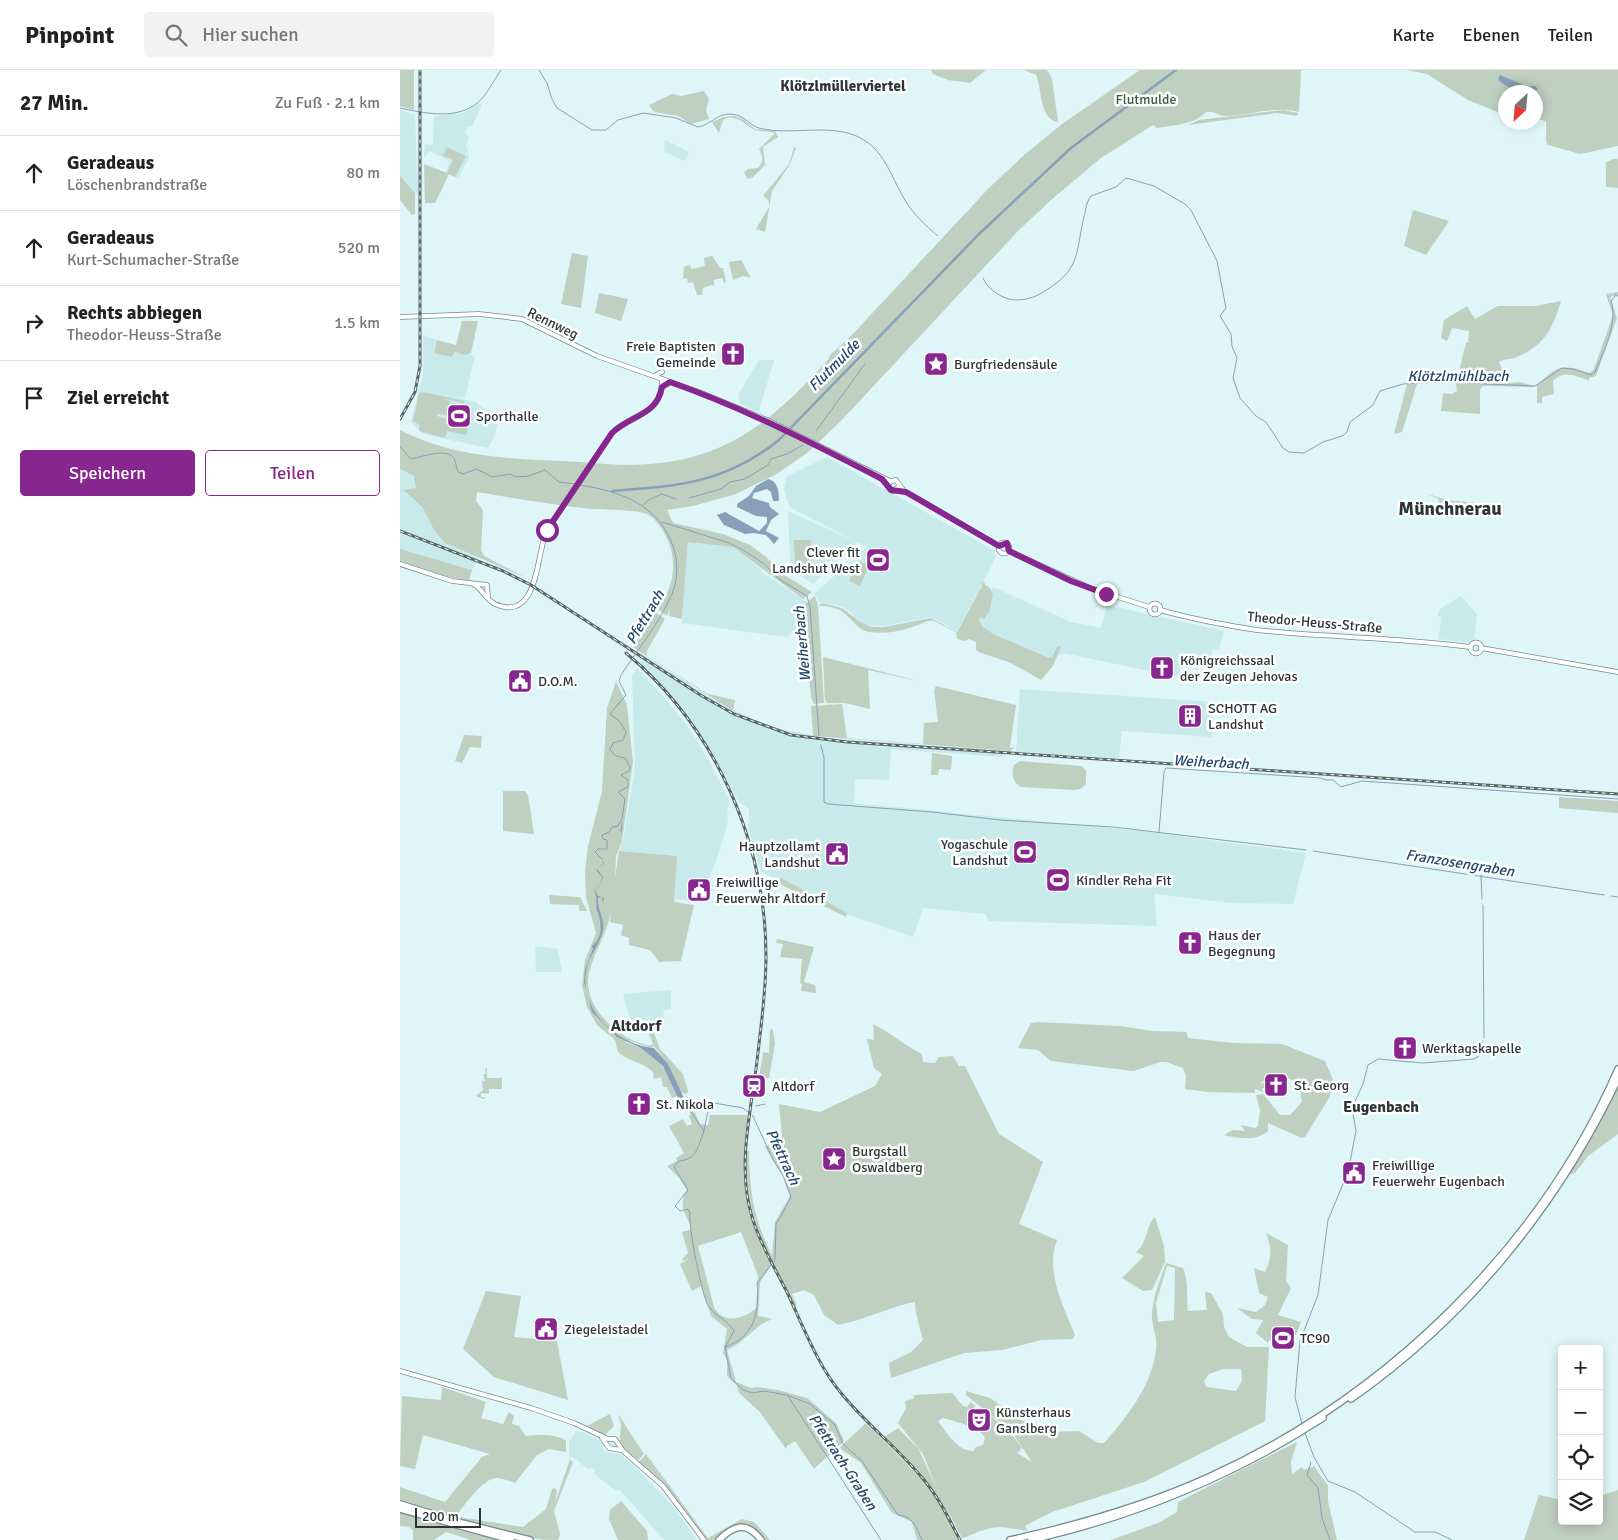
<!DOCTYPE html>
<html lang="de">
<meta charset="utf-8">
<style>
body{margin:0;font-family:Signika,sans-serif;background:#f2f2f2;color:#222}
.controls{position:absolute;right:15px;bottom:15px;display:grid;overflow:hidden;border-radius:5px;box-shadow:0 2px 12px #0003}
.controls button{width:45px;height:45px;display:grid;place-items:center;padding:0;border:0;border-bottom:1px solid #e0e0e0;background:#fff;color:#222;font:25px sans-serif}
.compass{position:absolute;left:1098px;top:15px;width:45px;height:45px;border-radius:50%;background:#fff;box-shadow:0 2px 12px #0003;rotate:206deg}
.scale{position:absolute;left:15px;bottom:12px;width:66px;box-sizing:border-box;padding-left:5px;border:2px solid #2c3636;border-top:0;font-size:14px;line-height:18px;white-space:nowrap;color:#2c3636;-webkit-text-stroke:4px #fff;paint-order:stroke}
.stop{position:absolute;width:15px;height:15px;margin:-11px;border:4px solid #88268f;border-radius:50%;background:#fff}
.stop.end{background:#88268f;border-color:#fff;box-shadow:0 1px 5px #0008}
.list{margin:0;padding:0;list-style:none}
h2{display:flex;justify-content:space-between;align-items:center;height:65px;margin:0;padding:0 20px;font-size:21px}
h2 small{font-size:16px;font-weight:400;color:#767676}
.list li{display:grid;grid-template-columns:32px 1fr auto;gap:15px;align-items:center;box-sizing:border-box;height:75px;padding:0 20px;border-top:1px solid #e0e0e0}
.list b{display:block;font-size:19px;white-space:nowrap}
.list p{margin:0;font-size:16px;white-space:nowrap;color:#767676}
.list em{font-size:16px;font-style:normal;color:#767676}
.actions{display:flex;gap:10px;padding:15px 20px}
.actions a{flex:1;padding:11px 0;border:1px solid #88268f;border-radius:5px;text-align:center;font-size:18px;color:#88268f}
.actions .main{background:#88268f;color:#fff}
.icon{flex:none;width:28px;height:28px;fill:none;stroke:currentColor;stroke-width:2;stroke-linecap:round;stroke-linejoin:round}
.map{position:relative;flex:none;width:1218px;height:1470px;overflow:hidden}
header{display:flex;align-items:center;gap:30px;box-sizing:border-box;height:70px;padding:0 25px;background:#fff;border-bottom:1px solid #e0e0e0}
header strong{font-size:24px}
nav{display:flex;gap:28px;margin-inline-start:auto;font-size:18px}
.search{width:350px;height:45px;background:#f2f2f2;display:flex;align-items:center;gap:12px;box-sizing:border-box;padding:0 18px;border-radius:5px;color:#767676;font-size:19px}
main{display:flex}
aside{flex:1;background:#fff}
.map>svg:first-child{display:block}
.built{fill:#c8eaea}
.green{fill:#bfcfc0;fill-rule:evenodd}
.water{fill:#88a0b8}
.lines{fill:none;stroke-linecap:round;stroke-linejoin:round}
.stream{stroke:#88a0b8;stroke-width:1}
.canal{stroke:#88a0b8;stroke-width:2.5}
.secondary-casing{stroke:#758b8c;stroke-width:5.5}
.motorway-casing{stroke:#758b8c;stroke-width:8}
.secondary{stroke:#fff;stroke-width:4}
.motorway{stroke:#fff;stroke-width:5.5}
.rail-casing{stroke:#596767;stroke-width:3}
.rail{stroke:#fff;stroke-width:1;stroke-dasharray:4;stroke-linecap:butt}
.route{stroke:#88268f;stroke-width:6}
.labels{text-anchor:middle;stroke-width:5;stroke-linejoin:round;paint-order:stroke}
.park-label{font-size:14px;fill:#36613e;stroke:#fff}
.street-label{font-size:14px;fill:#2c3636;stroke:#fff}
.poi-label{font-size:14px;fill:#2c3636;stroke:#fff;text-anchor:start}
.neighbourhood-label{font-size:15px;font-weight:bold;fill:#2c3636;stroke:#fff}
.water-label{font-size:15px;font-style:italic;fill:#22476b;stroke:#fff}
.quarter-label{font-size:16px;font-weight:bold;fill:#2c3636;stroke:#fff}
.district-label{font-size:19px;font-weight:bold;fill:#2c3636;stroke:#fff}
</style>
<header>
<strong>Pinpoint</strong>
<div class="search"><svg class="icon" aria-label="search" viewBox="0 0 24 24"><circle cx="10" cy="10" r="6"/><path d="M15 15l6 6"/></svg>Hier suchen</div>
<nav><a>Karte</a><a>Ebenen</a><a>Teilen</a></nav>
</header>
<main>
<aside>
<h2>27 Min.<small>Zu Fuß · 2.1 km</small></h2>
<ul class="list">
<li><svg class="icon" aria-label="ahead" viewBox="0 0 24 24"><path d="M12 20V5M6 11l6-6 6 6"/></svg><div><b>Geradeaus</b><p>Löschenbrandstraße</p></div><em>80 m</em></li>
<li><svg class="icon" aria-label="ahead" viewBox="0 0 24 24"><path d="M12 20V5M6 11l6-6 6 6"/></svg><div><b>Geradeaus</b><p>Kurt-Schumacher-Straße</p></div><em>520 m</em></li>
<li><svg class="icon" aria-label="right" viewBox="0 0 24 24"><path d="M7 20v-9h11M14 6l5 5-5 5"/></svg><div><b>Rechts abbiegen</b><p>Theodor-Heuss-Straße</p></div><em>1.5 km</em></li>
<li><svg class="icon" aria-label="arrive" viewBox="0 0 24 24"><path d="M6 21V4h12l-3 4 3 4H6"/></svg><div><b>Ziel erreicht</b></div></li>
</ul>
<div class="actions"><a class="main">Speichern</a><a>Teilen</a></div>
</aside>
<div class="map">
<svg width="1218" height="1470" viewBox="0 0 1218 1470">
<rect width="100%" height="100%" fill="#def6f7"/>
<g class="built">
<polygon points="79,33 82,34 72,57 68,56 65,63 69,68 66,74 69,88 58,108 45,103 50,91 29,81 24,88 25,74 33,75 34,46 64,43"/>
<polygon points="0,40 15,45 18,123 14,123 0,106"/>
<polygon points="265,70 289,82 285,91 264,82"/>
<polygon points="23,265 37,270 34,283 52,284 58,282 75,286 65,328 44,324 76,332 87,341 100,343 95,365 88,378 23,364 11,352 23,304"/>
<polygon points="359,290 374,290 360,337 359,341 355,341 340,333 338,325"/>
<polygon points="427,387 595,481 596,486 588,503 557,561 531,547 484,556 465,555 444,537 419,532 415,523 467,477 391,438 387,431 384,419 386,407"/>
<polygon points="0,399 15,406 16,418 3,421 23,438 34,460 45,473 78,488 72,500 0,479"/>
<polygon points="388,441 457,472 413,514 395,502 390,490"/>
<polygon points="288,471 333,477 361,499 364,504 407,532 406,562 405,564 392,563 387,567 282,553"/>
<polygon points="593,517 671,552 701,558 707,535 824,561 819,580 813,579 811,588 801,585 798,600 781,596 778,607 663,583 648,590 579,557 576,550"/>
<polygon points="1061,526 1077,544 1074,570 1070,573 1038,569 1042,547 1037,546 1040,539"/>
<polygon points="238,581 319,633 364,654 380,659 427,668 610,681 603,687 491,679 489,710 455,709 454,733 750,762 906,783 893,834 832,833 754,824 757,856 588,851 586,844 523,838 513,867 414,833 370,806 361,802 348,758 349,739 338,731 319,694 296,658 240,593 241,590 235,586"/>
<polygon points="237,598 265,628 288,657 307,687 330,732 327,740 328,751 318,786 300,832 274,829 276,786 219,781 223,770 235,698 232,606"/>
<polygon points="620,619 814,632 812,667 722,661 719,688 616,682"/>
<polygon points="135,876 158,879 162,902 136,902"/>
<polygon points="271,920 271,939 263,941 265,952 252,956 250,952 239,957 237,953 232,955 223,924"/>
<polygon points="176,1361 183,1362 200,1371 204,1380 209,1383 220,1384 235,1397 271,1434 297,1470 264,1470 220,1420 215,1420 194,1404 195,1399 188,1399 174,1388 169,1388 169,1372"/>
</g>
<g class="green">
<polygon points="0,0 14,0 14,40 0,36"/>
<polygon points="531,0 586,0 570,13 548,10 533,4"/>
<path d="M 624,0 L 647,0 L 652,9 L 658,52 C 639,49 642,18 636,5 Z"/>
<path d="M 740,0 L 901,0 L 899,42 C 873,35 850,46 824,46 C 818,45 814,41 806,42 C 794,55 773,55 757,58 L 753,55 L 701,88 L 651,130 L 618,161 L 440,352 L 407,383 L 375,405 L 336,424 L 293,436 L 267,440 L 273,453 L 323,464 L 350,475 L 366,487 L 386,506 L 412,522 L 403,529 L 333,477 L 288,472 L 282,549 L 269,546 L 270,539 L 267,546 L 258,539 C 276,514 279,484 261,458 C 257,452 253,447 247,444 C 236,439 198,440 183,438 C 148,434 112,428 77,422 L 76,431 L 83,440 L 81,480 L 84,486 L 126,508 L 45,473 L 34,460 L 23,438 L 3,420 L 16,418 L 14,406 L 0,399 L 0,360 C 60,390 114,388 179,392 C 197,393 214,395 232,395 C 324,393 369,354 428,290 L 430,285 L 450,267 L 588,119 L 623,86 L 662,54 Z"/>
<polygon points="1006,0 1218,0 1218,76 1180,84 1148,75 1146,72 1146,51 1136,49 1136,22 1106,22 1105,45 1068,30 1027,4"/>
<polygon points="304,21 309,29 306,40 309,49 291,54 278,46 254,42 249,35 272,24 281,26"/>
<polygon points="883,40 898,43 897,46 877,43 788,55 799,50"/>
<path d="M 334,46 L 343,49 L 355,59 L 375,61 L 378,67 L 363,77 L 365,95 L 352,108 L 347,109 L 344,102 L 348,99 L 358,98 C 364,92 363,86 359,79 L 375,63 C 369,61 362,62 356,60 C 344,56 337,42 323,50 L 319,63 L 312,52 L 324,47 Z"/>
<polygon points="47,77 66,86 55,107 49,104 35,133 25,133 24,94 47,103 53,90 40,84 44,84"/>
<polygon points="394,77 396,78 389,96 372,121 365,162 356,159 369,137 369,131 363,126 389,94"/>
<polygon points="1214,89 1218,89 1218,118 1206,117 1206,92"/>
<polygon points="0,106 15,123 15,144 12,145 0,130"/>
<polygon points="1013,140 1049,151 1026,185 1004,176"/>
<polygon points="172,183 188,186 181,238 161,234"/>
<polygon points="312,186 320,198 323,198 326,212 324,213 322,208 314,210 314,216 311,215 303,218 302,225 297,225 293,212 288,213 287,208 283,209 284,197 290,195 291,199 305,196 304,188"/>
<polygon points="341,190 351,208 343,206 333,210 329,192"/>
<path d="M 1218,222 L 1218,225 L 1210,227 L 1217,248 L 1196,306 L 1189,308 L 1189,311 C 1175,305 1164,300 1153,311 L 1154,324 L 1142,327 L 1142,333 L 1137,333 L 1137,315 C 1159,295 1161,294 1189,303 L 1194,299 L 1213,245 L 1206,224 Z"/>
<polygon points="199,223 228,229 221,251 195,243"/>
<path d="M 1161,231 C 1153,258 1145,275 1117,287 C 1111,290 1104,288 1099,292 L 1107,313 L 1121,312 L 1135,317 L 1083,316 L 1080,320 L 1080,344 L 1041,341 L 1043,323 L 1052,324 L 1057,321 L 1056,313 L 1066,273 L 1068,273 L 1069,261 L 1052,258 L 1047,271 L 1041,268 L 1044,250 L 1067,236 L 1075,249 L 1098,236 L 1136,236 Z"/>
<polygon points="62,251 78,251 71,283 65,285 55,282 51,287 34,283 37,270 56,275"/>
<polygon points="1007,314 1017,314 1002,362 994,364"/>
<polygon points="23,322 64,331 64,333 42,328 50,331 47,345 38,344 37,346 46,349 46,354 68,358 66,365 47,361 45,368 19,361 20,355 13,351 19,323"/>
<polygon points="1025,423 1047,430 1087,434 1097,438 1095,441 1063,437 1054,439 1053,448 1046,447 1047,440 1037,437 1039,429"/>
<polygon points="394,470 411,470 412,501 395,501"/>
<polygon points="0,479 72,500 69,510 47,507 0,492"/>
<polygon points="458,491 469,495 460,516 449,511"/>
<path d="M 584,511 L 585,515 L 589,517 L 593,524 L 589,542 L 584,549 L 581,547 L 579,550 L 583,557 L 593,564 L 649,588 L 652,587 L 657,577 L 661,576 L 653,596 L 641,610 L 611,593 L 579,582 L 576,580 L 576,572 L 569,569 L 565,571 L 557,569 L 556,562 L 534,551 C 526,550 520,555 512,557 C 499,562 483,564 469,562 C 451,559 451,535 419,536 L 421,533 L 442,538 L 462,553 L 472,557 L 484,557 L 531,548 L 557,562 L 582,516 L 581,512 L 583,514 Z"/>
<polygon points="415,526 418,536 424,633 414,634 411,627 405,564 408,556 405,534"/>
<polygon points="256,543 265,549 247,581 247,586 308,624 335,630 333,641 233,577"/>
<polygon points="423,587 507,608 518,611 468,600 470,639 445,633 427,633 425,631"/>
<path d="M 216,611 L 227,635 L 233,692 L 222,771 L 216,786 L 215,808 L 219,781 L 277,786 L 274,832 L 294,835 L 281,891 L 259,892 L 250,880 L 229,875 L 229,868 L 221,865 L 223,855 L 210,852 L 211,842 C 207,864 194,882 189,903 C 183,931 206,955 228,968 C 235,972 242,973 249,976 L 253,974 L 248,961 L 253,960 L 260,979 L 283,1004 L 288,1021 L 286,1024 L 280,1022 L 268,994 L 254,976 C 247,981 235,968 225,972 L 241,978 L 263,996 L 277,1026 L 272,1028 L 267,1017 L 263,1017 L 261,1007 L 254,1009 L 253,1002 C 243,992 229,992 218,982 L 215,970 L 197,955 L 187,937 L 182,915 L 185,890 L 196,863 L 186,827 L 185,802 L 188,776 L 202,722 L 207,638 Z"/>
<polygon points="536,616 616,635 610,678 615,677 610,681 413,666 411,636 442,634 447,668 523,674 524,653 538,652 534,620"/>
<polygon points="64,665 82,666 81,678 70,677 62,693 55,691"/>
<polygon points="532,683 552,686 551,700 539,699 538,705 531,705"/>
<path d="M 619,691 L 682,696 L 686,701 L 686,714 L 681,719 L 674,720 L 621,717 C 612,712 611,703 614,695 Z"/>
<polygon points="103,721 125,721 128,725 134,764 103,761"/>
<polygon points="1159,727 1218,731 1218,743 1159,738"/>
<polygon points="381,808 447,843 446,847 378,813"/>
<polygon points="149,825 180,827 187,841 179,841 179,835 150,834"/>
<polygon points="377,869 414,877 404,912 415,915 416,923 401,921 402,914 400,913 402,889 380,887 383,874 376,873"/>
<path d="M 638,952 L 720,956 L 753,961 L 786,962 L 788,968 L 834,973 L 882,974 L 925,991 L 933,1010 L 930,1026 L 905,1067 L 902,1068 L 868,1053 L 868,1061 C 855,1072 839,1068 824,1065 L 833,1060 L 845,1061 L 841,1055 L 855,1058 L 858,1056 L 860,1040 L 856,1025 L 863,1024 L 880,1045 L 890,1045 L 902,1032 L 899,1014 L 883,1005 L 861,1012 L 862,1016 L 862,1013 L 879,1009 L 884,1015 L 882,1020 L 862,1018 L 863,1022 L 855,1019 L 855,1023 L 807,1022 L 785,1019 L 786,1006 L 783,998 L 766,992 L 760,992 L 734,1001 L 651,991 L 638,980 L 618,978 L 631,953 Z"/>
<path d="M 473,954 C 491,963 504,975 522,984 L 523,992 L 535,993 L 539,987 L 553,986 L 559,996 L 565,996 L 599,1064 L 643,1092 L 619,1154 L 657,1170 C 645,1202 663,1235 675,1265 L 673,1269 L 641,1270 L 602,1280 L 564,1283 L 491,1308 L 489,1293 L 511,1282 L 523,1270 L 516,1243 L 515,1232 C 488,1237 465,1250 438,1255 L 424,1245 L 414,1225 L 404,1220 L 392,1224 L 397,1235 L 395,1237 C 367,1181 344,1146 347,1081 L 349,1081 C 349,1119 354,1152 372,1185 L 375,1152 L 390,1126 L 382,1105 L 365,1077 L 368,1075 L 377,1087 L 382,1086 L 384,1088 L 379,1034 L 420,1042 L 475,1016 L 482,1004 L 474,998 L 467,969 L 474,970 Z"/>
<polygon points="373,959 375,974 369,1008 359,1008 363,982 369,983 370,960"/>
<polygon points="85,998 87,998 87,1008 102,1008 102,1019 89,1019 89,1024 81,1023 81,1027 85,1027 84,1029 76,1026 83,1020 82,1011 85,1011 83,1004 86,1004"/>
<polygon points="1218,1018 1218,1064 1188,1086 1175,1103 1169,1105"/>
<path d="M 285,1036 L 292,1036 L 300,1054 L 308,1055 L 310,1045 L 350,1045 C 341,1106 345,1138 372,1194 L 360,1212 L 358,1246 L 373,1249 C 354,1255 346,1272 327,1280 L 336,1312 L 351,1318 L 356,1317 L 378,1320 L 407,1328 L 436,1353 L 444,1371 L 414,1399 L 395,1371 L 387,1376 L 386,1379 L 360,1342 L 339,1323 L 337,1316 L 327,1306 L 327,1290 L 323,1283 L 327,1259 L 311,1246 L 301,1216 L 292,1221 L 280,1194 L 289,1189 L 283,1191 L 282,1189 L 288,1183 L 282,1162 L 290,1160 L 291,1157 C 285,1144 278,1133 287,1120 L 280,1109 L 267,1096 L 277,1091 L 276,1088 L 284,1083 L 269,1056 L 283,1049 L 287,1056 L 292,1054 L 289,1046 L 291,1044 ZM 341,1162 L 358,1206 L 356,1238 C 344,1249 323,1255 314,1237 L 298,1176 Z"/>
<path d="M 755,1147 L 764,1176 L 765,1192 L 752,1220 L 743,1221 L 722,1208 L 744,1186 L 736,1182 C 749,1171 745,1156 755,1147 Z"/>
<path d="M 866,1163 L 888,1175 L 886,1211 L 891,1218 L 878,1245 L 901,1252 L 896,1265 L 877,1259 L 872,1272 L 869,1270 L 868,1273 L 856,1263 L 863,1250 L 852,1249 L 837,1238 L 856,1242 L 865,1235 L 868,1227 L 859,1223 L 854,1198 L 865,1202 C 872,1188 872,1177 866,1163 Z"/>
<path d="M 766,1193 L 783,1198 C 789,1212 786,1226 788,1241 L 807,1240 L 805,1222 L 811,1223 L 823,1244 L 824,1257 L 829,1267 L 847,1277 L 869,1277 L 865,1351 L 744,1412 L 652,1442 L 625,1456 L 628,1461 C 613,1459 599,1454 584,1460 C 576,1462 571,1466 562,1468 L 545,1435 L 561,1470 L 547,1444 L 559,1470 L 517,1470 L 512,1452 L 492,1443 L 461,1393 L 439,1378 L 466,1353 L 520,1407 L 535,1425 L 515,1399 L 484,1367 L 498,1358 L 518,1378 L 538,1421 L 523,1384 L 498,1353 L 506,1338 L 505,1331 L 513,1329 L 515,1325 L 552,1323 L 563,1336 L 567,1337 L 571,1332 L 575,1336 L 573,1342 L 585,1348 L 589,1344 C 601,1355 614,1365 622,1378 L 617,1383 L 632,1392 L 612,1362 L 566,1325 L 566,1321 L 590,1328 L 626,1353 L 644,1362 L 679,1361 L 698,1373 L 704,1373 C 727,1347 752,1315 756,1280 C 758,1270 753,1259 752,1249 C 751,1231 760,1210 766,1193 ZM 767,1196 L 775,1198 L 774,1250 L 758,1252 L 756,1233 ZM 823,1299 L 841,1299 L 842,1311 L 836,1321 L 806,1317 L 804,1311 L 809,1304 ZM 543,1348 C 556,1352 579,1356 585,1368 L 583,1375 L 576,1377 L 574,1381 C 558,1382 547,1363 538,1351 Z"/>
<polygon points="86,1221 121,1226 114,1267 157,1271 168,1330 94,1307 63,1279"/>
<path d="M 42,1317 L 86,1332 L 81,1348 L 103,1354 L 109,1342 L 114,1346 L 112,1354 L 119,1356 L 126,1366 C 138,1365 156,1363 166,1371 L 166,1382 L 149,1379 L 137,1385 L 115,1413 C 109,1411 102,1408 96,1408 C 84,1408 64,1435 57,1445 L 59,1447 L 123,1457 L 146,1439 L 152,1419 L 155,1418 L 157,1421 L 155,1433 L 170,1389 L 173,1392 L 154,1441 L 160,1464 L 158,1470 C 106,1470 51,1448 0,1435 L 0,1417 L 45,1432 L 82,1387 L 90,1384 L 23,1365 L 15,1399 L 0,1396 L 2,1326 L 41,1330 Z"/>
<polygon points="210,1344 214,1356 204,1366 185,1357"/>
<polygon points="218,1344 244,1384 238,1390 219,1375 221,1355"/>
<polygon points="897,1372 891,1392 892,1404 902,1397 904,1400 914,1396 928,1416 928,1431 937,1470 711,1470 758,1453 777,1442 778,1432"/>
<polygon points="246,1384 308,1468 342,1449 354,1452 370,1470 362,1470 358,1462 347,1456 330,1459 314,1470 306,1470 275,1428 239,1392"/>
<polygon points="1218,1420 1218,1470 1124,1470 1139,1425 1162,1430 1162,1451 1199,1451 1199,1426"/>
<polygon points="221,1431 247,1461 248,1470 218,1470 209,1449 210,1440"/>
<polygon points="0,1442 100,1470 71,1470 46,1462 34,1470 13,1470 13,1460 9,1457 0,1456"/>
</g>
<g class="water">
<path d="M 1100,5 L 1126,16 L 1135,16 L 1138,19 C 1127,28 1108,18 1098,10 Z"/>
<path d="M 368,409 C 378,411 379,422 379,431 L 373,431 L 371,422 L 367,419 L 354,423 L 352,428 L 369,433 L 370,437 L 379,444 L 371,450 L 366,461 L 379,468 L 374,474 L 366,465 L 353,463 L 345,464 L 324,455 L 317,445 L 325,442 L 359,461 L 367,453 L 367,447 L 356,446 L 337,437 L 337,434 L 349,426 L 356,416 Z"/>
<path d="M 202,788 L 204,794 L 197,799 L 203,807 L 200,815 L 195,820 L 198,826 L 204,828 L 203,833 L 202,827 L 198,828 C 197,840 205,849 203,860 C 200,875 188,886 186,902 C 180,941 218,975 254,978 L 268,994 L 289,1039 L 277,1026 L 263,996 L 241,978 L 217,967 L 192,942 L 184,912 L 185,900 L 193,879 L 192,876 C 204,867 201,851 197,840 C 195,833 198,828 194,820 L 200,815 L 202,807 L 196,800 L 203,794 Z"/>
</g>
<g class="lines">
<g class="stream">
<path d="M 139,0 L 147,13 L 152,29 L 157,38 L 192,60 L 206,60 L 218,50 L 243,43 L 276,48 L 298,57 C 310,55 317,44 329,44 C 345,44 348,55 359,58 C 396,68 445,46 476,80 C 488,93 495,114 505,130 C 513,144 525,155 538,166"/>
<path d="M 0,38 C 23,43 55,50 76,34 C 87,26 93,11 101,0"/>
<path d="M 583,208 C 587,218 598,226 609,229 C 620,232 635,228 645,221 C 683,198 675,180 685,143 C 686,137 687,131 691,126 L 716,117 L 726,108 L 754,116 L 785,134 L 791,140 L 817,191 L 826,238 L 820,246 L 831,264 L 832,276 L 837,288 L 833,308 L 840,328 L 856,346 L 866,352 L 883,378 L 889,382 L 904,383 L 923,372 L 942,366 L 947,362 L 950,352 L 973,335 L 980,321 L 1003,314 L 1039,312 L 1135,316 L 1162,298 L 1174,299 L 1191,305 L 1195,302 C 1204,280 1218,254 1211,231 L 1216,225 L 1218,226"/>
<polyline points="416,361 465,294"/>
<path d="M 0,377 L 11,389 C 21,387 43,379 52,386 C 56,389 56,397 58,402 L 63,404 L 76,399 L 93,407 L 110,404 L 117,407 L 128,406 L 145,400 L 159,412 L 175,414"/>
<path d="M 179,415 C 221,421 260,435 274,479 C 278,493 278,510 272,524 C 260,552 238,579 221,605 L 219,611 L 226,625 L 210,644 L 219,651 L 226,662 L 223,670 L 213,673 L 210,680 L 216,686 L 225,688 L 230,697 L 229,701 L 221,705 L 228,710 L 228,717 L 218,722 L 225,729 L 222,749 L 218,756 L 212,757 L 209,762 L 202,765 L 203,769 L 207,770 L 207,779 L 198,779 L 195,782 L 202,789"/>
<polyline points="289,428 321,419 330,412 345,409 368,395 371,389 387,384 403,375"/>
<polyline points="243,435 250,429 262,424 276,429"/>
<polyline points="262,452 329,473 343,480 363,493 379,509 407,526 410,537 419,666"/>
<polyline points="421,675 424,688 424,732 428,734 532,742 600,750 713,757 906,780"/>
<polyline points="221,762 222,753"/>
<polyline points="759,762 764,702 766,698 921,708 926,710 933,710 941,717 962,711 1218,729"/>
<polyline points="913,781 1204,825"/>
<polyline points="1081,805 1082,829"/>
<polyline points="1211,826 1218,827"/>
<polyline points="1083,835 1084,968"/>
<polyline points="288,1032 305,1032"/>
<path d="M 308,1032 L 343,1038 L 353,1046 L 373,1090 L 383,1105 L 391,1127 C 386,1136 381,1147 376,1154 L 375,1190 L 357,1213 C 360,1243 354,1267 325,1277 L 331,1308 L 343,1320 L 352,1323 L 364,1321 L 387,1325 L 410,1334 L 435,1355 L 443,1374 L 462,1391 L 498,1445 C 513,1446 516,1457 522,1470"/>
<polyline points="356,1036 365,1034"/>
<path d="M 289,1039 L 304,1061 C 298,1076 297,1090 279,1091 L 274,1097 L 288,1120 L 275,1136 L 280,1141 L 288,1139 L 290,1143 C 288,1155 302,1228 309,1237 C 316,1247 328,1250 334,1261 L 325,1277"/>
<polyline points="304,1060 310,1032"/>
<polyline points="388,1326 481,1470"/>
<polyline points="902,1354 895,1327 900,1271 918,1225 928,1150 948,1102 956,1061 952,1038 963,1014 968,995 978,989 1023,993 1074,989 1079,986 1083,971"/>
<polyline points="905,1363 914,1387 928,1411 955,1422 1015,1462 1035,1462 1052,1470"/>
<polyline points="911,1392 907,1405 918,1418 922,1448 930,1470"/>
</g>
<path class="canal" d="M 212,421 C 278,416 324,414 379,370 L 579,164 L 671,78 L 776,0"/>
<defs>
<g id="secondary">
<polyline points="0,247 79,244 122,249 197,286 299,322 367,350 490,411"/>
<polyline points="254,306 262,302"/>
<polyline points="499,416 493,421 489,418 488,415 491,411 496,410 504,421"/>
<polyline points="496,420 506,422 599,476"/>
<circle cx="604" cy="478" r="5.5"/>
<polyline points="609,481 690,518 749,537"/>
<polyline points="0,494 52,511 87,515 88,528"/>
<path d="M 73,514 C 83,519 85,529 95,534 C 140,554 136,481 147,460 L 212,363 C 233,342 262,347 262,309"/>
<circle cx="755" cy="539" r="5.5"/>
<path d="M 760,540 C 792,549 824,555 857,560 C 928,568 1000,567 1070,577"/>
<circle cx="1076" cy="578" r="5.5"/>
<polyline points="1081,578 1218,602"/>
<polyline points="0,1301 131,1338 174,1353 208,1369 215,1369 223,1381 263,1416 304,1470"/>
<polyline points="202,1368 209,1378 221,1380"/>
</g>
<g id="motorway">
<path d="M 951,1329 C 1067,1248 1158,1135 1218,1009"/>
<polyline points="0,1434 62,1453 130,1470"/>
<polyline points="0,1439 111,1470"/>
<path d="M 319,1470 C 334,1455 347,1451 361,1470"/>
<path d="M 610,1470 C 678,1455 745,1436 809,1407 C 986,1327 1140,1178 1218,999"/>
<path d="M 631,1470 C 736,1446 833,1406 923,1348"/>
</g>
</defs>
<use href="#secondary" class="secondary-casing"/>
<use href="#motorway" class="motorway-casing"/>
<use href="#secondary" class="secondary"/>
<use href="#motorway" class="motorway"/>
<defs>
<g id="rail">
<polyline points="0,349 15,322 20,296 20,0"/>
<polyline points="0,461 103,501 131,515 302,626 334,644 391,665 447,672 1218,724"/>
<path d="M 226,583 C 315,657 366,772 366,887 C 366,922 361,956 357,991 C 351,1042 336,1099 353,1150 C 361,1175 375,1199 387,1222 C 402,1254 418,1296 441,1323 C 466,1354 499,1379 524,1410 C 539,1428 549,1449 560,1470"/>
</g>
</defs>
<use href="#rail" class="rail-casing"/>
<use href="#rail" class="rail"/>
</g>
<g class="lines">
<path class="route" d="M 147,460 L 212,363 C 230,345 257,346 262,317 L 270,312 C 344,338 412,373 482,409 L 491,420 L 506,422 L 599,476 L 607,473 L 609,481 L 671,511 L 706,524"/>
</g>
<defs>
<symbol id="church-square" viewBox="-11 -11 22 22"><rect x="-9" y="-9" width="18" height="18" rx="4" fill="#88268f" stroke="#fff"/><path d="M-1.2-6h2.4v3.5h3.3v2.4h-3.3V6h-2.4V-.1h-3.3v-2.4h3.3Z" fill="#fff"/></symbol>
<symbol id="sight-square" viewBox="-11 -11 22 22"><rect x="-9" y="-9" width="18" height="18" rx="4" fill="#88268f" stroke="#fff"/><path d="M0-6L1.8-2.2L6-1.7L2.9 1.2L3.7 5.4L0 3.3L-3.7 5.4L-2.9 1.2L-6-1.7L-1.8-2.2Z" fill="#fff"/></symbol>
<symbol id="stadium-square" viewBox="-11 -11 22 22"><rect x="-9" y="-9" width="18" height="18" rx="4" fill="#88268f" stroke="#fff"/><path d="M0-5a6.5 5 0 1 0 0 10a6.5 5 0 1 0 0-10ZM-3.5-1.8h7v3.6h-7Z" fill="#fff"/></symbol>
<symbol id="civic-square" viewBox="-11 -11 22 22"><rect x="-9" y="-9" width="18" height="18" rx="4" fill="#88268f" stroke="#fff"/><path d="M-.6-6.5H3V-4.5H.6V-3L4-1V1h2V6H-6V1h2V-1L-.6-3ZM-1.2 2.5V6h2.4V2.5Z" fill="#fff"/></symbol>
<symbol id="building-square" viewBox="-11 -11 22 22"><rect x="-9" y="-9" width="18" height="18" rx="4" fill="#88268f" stroke="#fff"/><path d="M-4-6H4V6H1V3H-1V6H-4ZM-2.5-4.3h1.7v1.8h-1.7ZM.8-4.3h1.7v1.8H.8ZM-2.5-1h1.7V.8h-1.7ZM.8-1h1.7V.8H.8Z" fill="#fff"/></symbol>
<symbol id="station-square" viewBox="-11 -11 22 22"><rect x="-9" y="-9" width="18" height="18" rx="4" fill="#88268f" stroke="#fff"/><path d="M-3-6H3Q5-6 5-4V2Q5 4 3 4L4.5 6H3L1.5 4h-3L-3 6H-4.5L-3 4Q-5 4-5 2V-4Q-5-6-3-6ZM-3.5-4v3h7v-3ZM-3.5 1v1.5H-2V1ZM2 1v1.5H3.5V1Z" fill="#fff"/></symbol>
<symbol id="theatre-square" viewBox="-11 -11 22 22"><rect x="-9" y="-9" width="18" height="18" rx="4" fill="#88268f" stroke="#fff"/><path d="M-5-5.5Q0-4 5-5.5V0Q5 5 0 6Q-5 5-5 0ZM-3.3-2.5H-1v1.5H-3.3ZM1-2.5H3.3v1.5H1ZM-2.8 1Q0 5.5 2.8 1Z" fill="#fff"/></symbol>
</defs>
<g fill-rule="evenodd">
<use href="#church-square" x="319" y="270" width="28" height="28"/>
<use href="#sight-square" x="522" y="280" width="28" height="28"/>
<use href="#stadium-square" x="45" y="332" width="28" height="28"/>
<use href="#stadium-square" x="464" y="476" width="28" height="28"/>
<use href="#church-square" x="748" y="584" width="28" height="28"/>
<use href="#civic-square" x="106" y="597" width="28" height="28"/>
<use href="#building-square" x="776" y="632" width="28" height="28"/>
<use href="#stadium-square" x="611" y="768" width="28" height="28"/>
<use href="#civic-square" x="423" y="770" width="28" height="28"/>
<use href="#stadium-square" x="644" y="796" width="28" height="28"/>
<use href="#civic-square" x="285" y="806" width="28" height="28"/>
<use href="#church-square" x="776" y="859" width="28" height="28"/>
<use href="#church-square" x="991" y="964" width="28" height="28"/>
<use href="#church-square" x="862" y="1001" width="28" height="28"/>
<use href="#station-square" x="340" y="1002" width="28" height="28"/>
<use href="#church-square" x="225" y="1020" width="28" height="28"/>
<use href="#sight-square" x="420" y="1075" width="28" height="28"/>
<use href="#civic-square" x="940" y="1089" width="28" height="28"/>
<use href="#civic-square" x="132" y="1245" width="28" height="28"/>
<use href="#stadium-square" x="869" y="1254" width="28" height="28"/>
<use href="#theatre-square" x="565" y="1336" width="28" height="28"/>
</g>
<g class="labels">
<g class="park-label">
<text x="746" y="34">Flutmulde</text>
</g>
<g class="street-label">
<text transform="translate(153 253) rotate(26)" y="5">Rennweg</text>
<text transform="translate(915 552) rotate(5)" y="5">Theodor-Heuss-Straße</text>
</g>
<g class="poi-label">
<text x="316" y="281" text-anchor="end">Freie Baptisten<tspan x="316" dy="16">Gemeinde</tspan></text>
<text x="554" y="299">Burgfriedensäule</text>
<text x="76" y="351">Sporthalle</text>
<text x="460" y="487" text-anchor="end">Clever fit<tspan x="460" dy="16">Landshut West</tspan></text>
<text x="780" y="595">Königreichssaal<tspan x="780" dy="16">der Zeugen Jehovas</tspan></text>
<text x="138" y="616">D.O.M.</text>
<text x="808" y="643">SCHOTT AG<tspan x="808" dy="16">Landshut</tspan></text>
<text x="608" y="779" text-anchor="end">Yogaschule<tspan x="608" dy="16">Landshut</tspan></text>
<text x="420" y="781" text-anchor="end">Hauptzollamt<tspan x="420" dy="16">Landshut</tspan></text>
<text x="676" y="815">Kindler Reha Fit</text>
<text x="316" y="817">Freiwillige<tspan x="316" dy="16">Feuerwehr Altdorf</tspan></text>
<text x="808" y="870">Haus der<tspan x="808" dy="16">Begegnung</tspan></text>
<text x="1022" y="983">Werktagskapelle</text>
<text x="894" y="1020">St. Georg</text>
<text x="372" y="1021">Altdorf</text>
<text x="256" y="1039">St. Nikola</text>
<text x="452" y="1086">Burgstall<tspan x="452" dy="16">Oswaldberg</tspan></text>
<text x="972" y="1100">Freiwillige<tspan x="972" dy="16">Feuerwehr Eugenbach</tspan></text>
<text x="164" y="1264">Ziegeleistadel</text>
<text x="900" y="1273">TC90</text>
<text x="596" y="1347">Künsterhaus<tspan x="596" dy="16">Ganslberg</tspan></text>
</g>
<g class="neighbourhood-label">
<text x="443" y="21">Klötzlmüllerviertel</text>
</g>
<g class="water-label">
<text transform="translate(434 295) rotate(-45)" y="5">Flutmulde</text>
<text x="1058" y="311">Klötzlmühlbach</text>
<text transform="translate(245 547) rotate(-59)" y="5">Pfettrach</text>
<text transform="translate(402 574) rotate(-95)" y="5">Weiherbach</text>
<text transform="translate(811 692) rotate(3)" y="5">Weiherbach</text>
<text transform="translate(1060 793) rotate(9)" y="5">Franzosengraben</text>
<text transform="translate(383 1087) rotate(65)" y="5">Pfettrach</text>
<text transform="translate(443 1392) rotate(57)" y="5">Pfettrach-Graben</text>
</g>
<g class="quarter-label">
<text x="236" y="961">Altdorf</text>
<text x="981" y="1042">Eugenbach</text>
</g>
<g class="district-label">
<text x="1050" y="445">Münchnerau</text>
</g>
</g>
</svg>
<div class="controls">
<button>+</button>
<button>−</button>
<button><svg class="icon" aria-label="locate" viewBox="0 0 24 24"><circle cx="12" cy="12" r="6"/><path d="M12 2v4M12 18v4M2 12h4M18 12h4"/></svg></button>
<button><svg class="icon" aria-label="layers" viewBox="0 0 24 24"><path d="M12 4l9 5-9 5-9-5zM3 14l9 5 9-5"/></svg></button>
</div>
<svg class="compass" viewBox="-18 -18 36 36"><path d="M0-13l5 13h-10z" fill="#e53935"/><path d="M0 13l5-13h-10z" fill="#767676"/></svg>
<div class="scale">200 m</div>
<div class="stop" style="left:147px;top:460px"></div>
<div class="stop end" style="left:706px;top:524px"></div>
</div>
</main>
